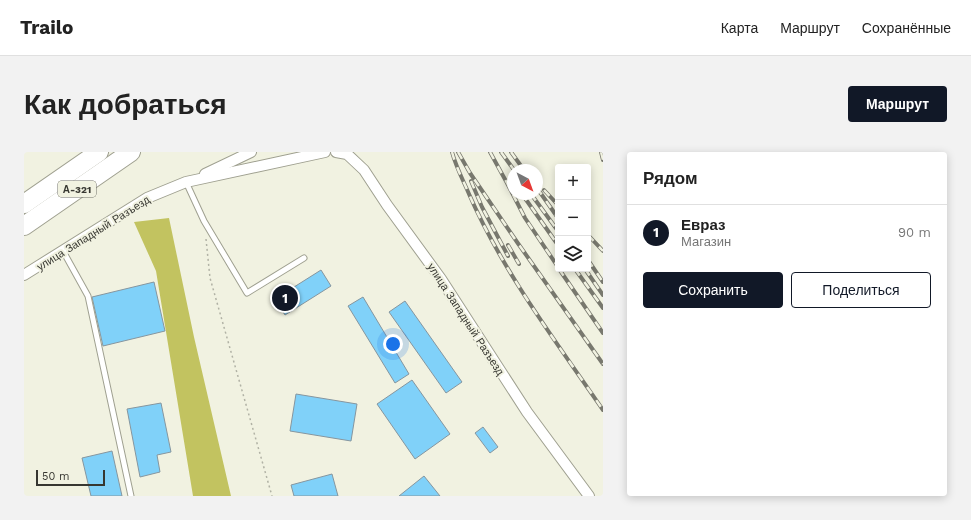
<!DOCTYPE html>
<html lang="ru">
<meta charset="utf-8">
<style>
body{margin:0;font-family:"Work Sans",sans-serif;background:#f2f2f2;color:#222}
.controls{position:absolute;right:12px;top:12px;display:grid;overflow:hidden;border-radius:4px;box-shadow:0 2px 10px #0003}
.controls button{width:36px;height:36px;display:grid;place-items:center;padding:0;border:0;border-bottom:1px solid #e0e0e0;background:#fff;color:#222;font:20px sans-serif}
.compass{position:absolute;left:483px;top:12px;width:36px;height:36px;border-radius:50%;background:#fff;box-shadow:0 2px 10px #0003;rotate:139deg}
.scale{position:absolute;left:12px;bottom:10px;width:69px;box-sizing:border-box;padding-left:4px;border:2px solid #373731;border-top:0;font-size:11px;line-height:14px;white-space:nowrap;color:#373731;-webkit-text-stroke:3px #f1f2e1;paint-order:stroke}
.you{position:absolute;left:369px;top:192px;width:14px;height:14px;margin:-10px;border:3px solid #fff;border-radius:50%;background:#1a73e8;box-shadow:0 0 0 6px #1a73e833}
.badge{display:grid;place-items:center;width:26px;height:26px;border-radius:50%;background:#111827;color:#fff;font-size:13px;font-weight:700}
.pin{position:absolute;translate:-50% -50%;border:2px solid #fff;box-shadow:0 1px 4px #0006}
.list{margin:0;padding:0;list-style:none}
h2{display:flex;justify-content:space-between;align-items:center;height:52px;margin:0;padding:0 16px;font-size:17px}
h2 small{font-size:13px;font-weight:400;color:#767676}
.list li{display:grid;grid-template-columns:26px 1fr auto;gap:12px;align-items:center;box-sizing:border-box;height:56px;padding:0 16px;border-top:1px solid #e0e0e0}
.list b{display:block;font-size:15px;white-space:nowrap}
.list p{margin:0;font-size:13px;white-space:nowrap;color:#767676}
.list em{font-size:13px;font-style:normal;color:#767676}
.actions{display:flex;gap:8px;padding:12px 16px}
.actions a{flex:1;padding:9px 0;border:1px solid #111827;border-radius:4px;text-align:center;font-size:14px;color:#111827}
.actions .main{background:#111827;color:#fff}
.icon{flex:none;width:22px;height:22px;fill:none;stroke:currentColor;stroke-width:2;stroke-linecap:round;stroke-linejoin:round}
.map{position:relative;flex:none;width:579px;height:344px;overflow:hidden;border-radius:4px}
header{display:flex;align-items:center;gap:24px;box-sizing:border-box;height:56px;padding:0 20px;background:#fff;border-bottom:1px solid #e0e0e0}
header strong{font-size:19px}
nav{display:flex;gap:22px;margin-inline-start:auto;font-size:14px}
.intro{display:flex;align-items:center;justify-content:space-between;box-sizing:border-box;height:96px;padding:0 24px}
h1{margin:0;font-size:28px}
.button{padding:10px 18px;border-radius:4px;background:#111827;color:#fff;font-size:14px;font-weight:700}
main{display:flex;gap:24px;padding:0 24px}
aside{flex:1;background:#fff;border-radius:4px;box-shadow:0 2px 10px #0003}
.map>svg:first-child{display:block}
.forest{fill:#c2c360}
.building{fill:#80d1f9;stroke:#86969f}
.lines{fill:none;stroke-linecap:round;stroke-linejoin:round}
.lane-casing{stroke:#9fa090;stroke-width:7}
.street-casing{stroke:#9fa090;stroke-width:12}
.highway-casing{stroke:#9fa090;stroke-width:20}
.path{stroke:#b1b2a5;stroke-width:1.5;stroke-dasharray:2 3;stroke-linecap:butt}
.lane{stroke:#fff;stroke-width:5}
.street{stroke:#fff;stroke-width:10}
.highway{stroke:#fff;stroke-width:18}
.rail-casing{stroke:#78786e;stroke-width:4}
.rail{stroke:#f1f2e1;stroke-width:2.5;stroke-dasharray:8;stroke-linecap:butt}
.labels{text-anchor:middle;stroke-width:4;stroke-linejoin:round;paint-order:stroke}
.shield{fill:#f1f2e1;stroke:#6f6f66;stroke-width:1}
.shield-label{font-size:10px;font-weight:bold;fill:#373731}
.street-label{font-size:11px;fill:#373731;stroke:#f1f2e1}
</style>
<header>
<strong>Trailo</strong>
<nav><a>Карта</a><a>Маршрут</a><a>Сохранённые</a></nav>
</header>
<div class="intro"><h1>Как добраться</h1><a class="button">Маршрут</a></div>
<main>
<div class="map">
<svg width="579" height="344" viewBox="0 0 579 344">
<rect width="100%" height="100%" fill="#f1f2e1"/>
<polygon class="forest" points="145,66 170,185 207,344 169,344 132,119 110,70"/>
<g class="building">
<polygon points="297,118 307,134 261,163 251,147"/>
<polygon points="130,130 141,179 79,194 68,145"/>
<polygon points="339,145 385,222 371,231 324,154"/>
<polygon points="381,149 438,230 422,241 365,160"/>
<polygon points="388,228 426,282 391,307 353,252"/>
<polygon points="272,242 333,252 327,289 266,279"/>
<polygon points="137,251 147,300 133,303 136,320 116,325 103,257"/>
<polygon points="459,275 474,295 466,301 451,281"/>
<polygon points="88,299 98,344 67,344 58,306"/>
<polygon points="308,322 314,344 270,344 267,333"/>
<polygon points="400,324 416,344 375,344"/>
</g>
<g class="lines">
<defs>
<g id="lane">
<polyline points="162,30 180,69 223,141 280,106"/>
<polyline points="39,99 64,144 107,344"/>
</g>
<g id="street">
<polyline points="312,0 323,2 340,18 363,53 417,127 503,260 565,344"/>
<polyline points="181,22 227,0"/>
<polyline points="0,123 123,46 162,30 301,0"/>
</g>
<g id="highway">
<polyline points="0,52 75,0"/>
<polyline points="0,74 107,0"/>
</g>
</defs>
<use href="#lane" class="lane-casing"/>
<use href="#street" class="street-casing"/>
<use href="#highway" class="highway-casing"/>
<polyline class="path" points="182,87 186,126 248,344"/>
<use href="#lane" class="lane"/>
<use href="#street" class="street"/>
<use href="#highway" class="highway"/>
<defs>
<g id="rail">
<path d="M 428,0 C 432,15 439,28 445,42 C 479,120 531,188 579,258"/>
<polyline points="434,0 446,21 493,90 579,212"/>
<polyline points="466,0 483,31 501,66 534,115"/>
<polyline points="477,0 490,18"/>
<polyline points="487,0 500,18"/>
<polyline points="577,0 579,8"/>
<polyline points="447,29 458,55 484,104"/>
<polyline points="513,36 534,66"/>
<polyline points="520,38 534,53"/>
<polyline points="498,42 534,93"/>
<polyline points="507,42 534,79"/>
<polyline points="564,83 579,99"/>
<polyline points="484,93 495,112"/>
<polyline points="564,108 579,130"/>
<polyline points="535,117 579,181"/>
<polyline points="551,117 579,156"/>
<polyline points="561,117 579,143"/>
</g>
</defs>
<use href="#rail" class="rail-casing"/>
<use href="#rail" class="rail"/>
</g>
<g class="labels">
<rect class="shield" x="34" y="29" width="38" height="16" rx="3"/>
<g class="shield-label">
<text x="53" y="41">А-321</text>
</g>
<g class="street-label">
<text transform="translate(69 81) rotate(-32)" y="4">улица Западный Разъезд</text>
<text transform="translate(442 167) rotate(57)" y="4">улица Западный Разъезд</text>
</g>
</g>
</svg>
<div class="controls">
<button>+</button>
<button>−</button>
<button><svg class="icon" aria-label="layers" viewBox="0 0 24 24"><path d="M12 4l9 5-9 5-9-5zM3 14l9 5 9-5"/></svg></button>
</div>
<svg class="compass" viewBox="-18 -18 36 36"><path d="M0-13l5 13h-10z" fill="#e53935"/><path d="M0 13l5-13h-10z" fill="#767676"/></svg>
<div class="scale">50 m</div>
<div class="you"></div>
<div class="pin badge" style="left:261px;top:146px">1</div>
</div>
<aside>
<h2>Рядом<small></small></h2>
<ul class="list">
<li><span class="badge">1</span><div><b>Евраз</b><p>Магазин</p></div><em>90 m</em></li>
</ul>
<div class="actions"><a class="main">Сохранить</a><a>Поделиться</a></div>
</aside>
</main>
